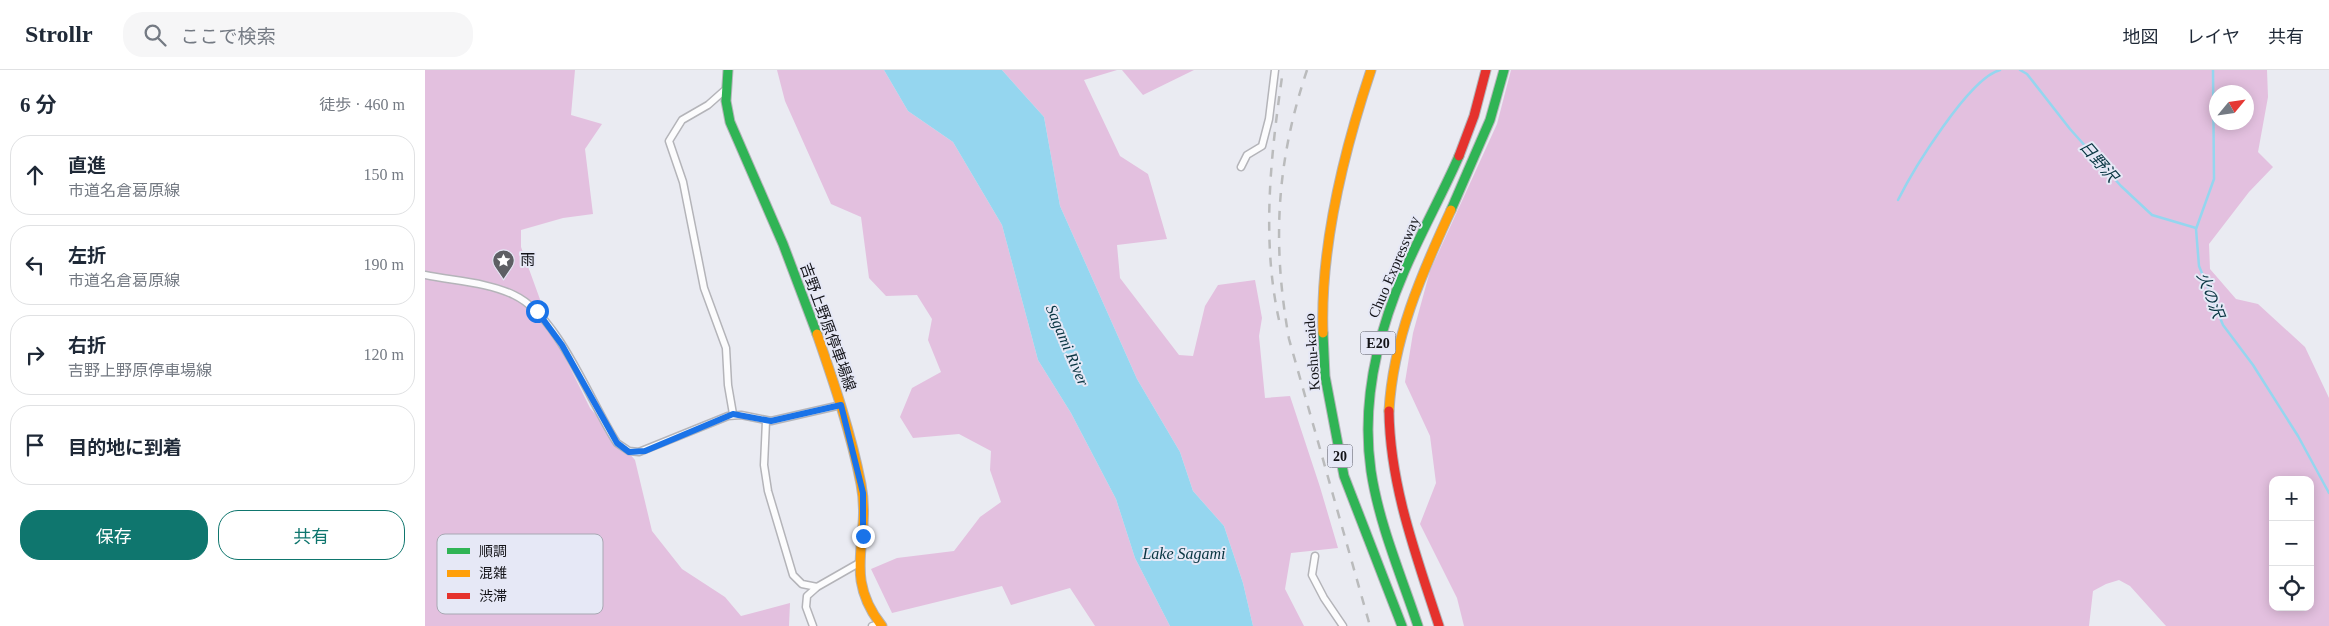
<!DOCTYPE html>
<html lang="ja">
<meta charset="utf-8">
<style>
body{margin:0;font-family:"Times New Roman","Noto Sans JP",serif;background:#f6f6f7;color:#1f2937}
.controls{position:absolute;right:15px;bottom:15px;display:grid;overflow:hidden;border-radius:10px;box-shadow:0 2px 12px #0003}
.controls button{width:45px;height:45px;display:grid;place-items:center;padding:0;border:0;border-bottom:1px solid #e0e1e3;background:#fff;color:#1f2937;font:25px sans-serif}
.compass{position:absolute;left:1784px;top:15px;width:45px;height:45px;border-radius:50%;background:#fff;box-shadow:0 2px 12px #0003;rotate:61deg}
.stop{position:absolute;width:15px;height:15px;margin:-11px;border:4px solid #1a73e8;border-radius:50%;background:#fff}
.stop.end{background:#1a73e8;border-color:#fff;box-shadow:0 1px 5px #0008}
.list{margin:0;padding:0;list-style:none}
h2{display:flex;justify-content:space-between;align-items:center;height:65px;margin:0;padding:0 20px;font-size:21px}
h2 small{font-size:16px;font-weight:400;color:#747a83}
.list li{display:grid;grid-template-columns:32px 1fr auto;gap:15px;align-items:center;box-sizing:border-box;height:80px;margin:0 10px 10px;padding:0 10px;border:1px solid #e0e1e3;border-radius:20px}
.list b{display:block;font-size:19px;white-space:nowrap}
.list p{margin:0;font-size:16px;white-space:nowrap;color:#747a83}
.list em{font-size:16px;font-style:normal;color:#747a83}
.actions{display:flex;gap:10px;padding:15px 20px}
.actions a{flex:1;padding:11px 0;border:1px solid #0f766e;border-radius:20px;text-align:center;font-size:18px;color:#0f766e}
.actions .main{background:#0f766e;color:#fff}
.icon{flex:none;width:28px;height:28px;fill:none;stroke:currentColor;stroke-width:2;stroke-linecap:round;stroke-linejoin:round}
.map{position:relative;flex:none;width:1904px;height:556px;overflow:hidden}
header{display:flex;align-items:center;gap:30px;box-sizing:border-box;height:70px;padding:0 25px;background:#fff;border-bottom:1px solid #e0e1e3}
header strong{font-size:24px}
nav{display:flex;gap:28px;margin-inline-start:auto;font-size:18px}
.search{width:350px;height:45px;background:#f6f6f7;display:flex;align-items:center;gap:12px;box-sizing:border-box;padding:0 18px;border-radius:20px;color:#747a83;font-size:19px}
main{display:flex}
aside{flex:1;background:#fff}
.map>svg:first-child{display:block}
.forest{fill:#e3c0df;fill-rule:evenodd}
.water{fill:#95d6ef}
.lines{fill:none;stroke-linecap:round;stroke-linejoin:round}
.stream{stroke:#95d6ef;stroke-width:2.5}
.street-casing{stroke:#b4b4b9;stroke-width:9}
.fast-casing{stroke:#b4b4b9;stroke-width:11}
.slow-casing{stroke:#b4b4b9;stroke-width:11}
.jam-casing{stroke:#b4b4b9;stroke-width:11}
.street{stroke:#fcfcfd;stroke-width:6}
.fast{stroke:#30b455;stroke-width:9}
.slow{stroke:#ff9f0a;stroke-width:9}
.jam{stroke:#e5322d;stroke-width:9}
.rail{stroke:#babbbc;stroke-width:2.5;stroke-dasharray:9 9;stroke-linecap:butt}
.route{stroke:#1a73e8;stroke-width:6}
.labels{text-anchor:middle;stroke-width:4;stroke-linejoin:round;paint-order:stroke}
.shield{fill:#e6e8f6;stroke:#52535b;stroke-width:1}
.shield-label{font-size:14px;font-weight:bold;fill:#131318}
.poi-label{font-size:15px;fill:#131318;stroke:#e6e8f6;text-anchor:start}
.street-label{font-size:15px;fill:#131318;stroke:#e6e8f6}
.water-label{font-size:16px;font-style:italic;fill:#073441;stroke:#e6e8f6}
.key{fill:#e6e8f6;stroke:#a7a8b3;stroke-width:1}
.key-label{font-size:14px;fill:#131318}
</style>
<header>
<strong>Strollr</strong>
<div class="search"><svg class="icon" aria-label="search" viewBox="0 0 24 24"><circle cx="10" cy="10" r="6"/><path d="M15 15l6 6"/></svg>ここで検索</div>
<nav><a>地図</a><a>レイヤ</a><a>共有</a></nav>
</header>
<main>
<aside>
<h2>6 分<small>徒歩 · 460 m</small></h2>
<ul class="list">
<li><svg class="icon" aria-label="ahead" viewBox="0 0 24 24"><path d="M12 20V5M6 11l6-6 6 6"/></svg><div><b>直進</b><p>市道名倉葛原線</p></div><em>150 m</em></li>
<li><svg class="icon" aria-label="left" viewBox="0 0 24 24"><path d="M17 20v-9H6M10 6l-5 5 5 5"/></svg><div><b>左折</b><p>市道名倉葛原線</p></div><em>190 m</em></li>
<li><svg class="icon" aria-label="right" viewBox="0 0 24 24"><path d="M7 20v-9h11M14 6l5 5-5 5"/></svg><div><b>右折</b><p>吉野上野原停車場線</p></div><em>120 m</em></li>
<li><svg class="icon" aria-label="arrive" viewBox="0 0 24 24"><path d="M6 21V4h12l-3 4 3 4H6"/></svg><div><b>目的地に到着</b></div></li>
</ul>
<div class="actions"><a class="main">保存</a><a>共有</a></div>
</aside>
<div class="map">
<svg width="1904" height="556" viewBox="0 0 1904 556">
<rect width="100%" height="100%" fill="#eaebf2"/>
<g class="forest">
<polygon points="0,0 150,0 146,45 177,54 160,79 168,144 138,148 96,160 96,177 125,257 165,338 210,390 227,461 257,499 300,527 316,546 365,533 364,556 0,556"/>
<polygon points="352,0 459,0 483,41 528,72 577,155 613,290 646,343 691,429 710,488 745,556 670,556 645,518 586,535 577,516 467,543 446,499 472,488 529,481 555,447 576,432 565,400 566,381 534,364 488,368 475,347 487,318 516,302 503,270 507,249 492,225 461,226 444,208 436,147 406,134 360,31"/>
<polygon points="577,0 692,0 659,10 695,86 723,104 742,169 692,175 695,208 754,285 768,286 780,236 793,215 830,210 837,248 834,266 840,328 865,326 895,417 913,478 866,483 860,519 879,556 828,556 818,513 799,456 768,421 755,382 712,309 635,136 619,47"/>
<polygon points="697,0 769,0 718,25"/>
<path d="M 1086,0 L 1842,0 L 1843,27 L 1833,82 L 1848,97 L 1824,122 L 1784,174 L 1785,199 L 1811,229 L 1833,234 L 1880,277 L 1904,328 L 1904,556 L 1741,556 L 1705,516 L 1694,510 L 1681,514 L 1668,521 L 1664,556 L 1039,556 L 1032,528 L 995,454 L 1011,413 L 1005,366 L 980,312 L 988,263 L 1005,201 L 1072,54 ZM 1792,22 L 1822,22 L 1822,52 L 1792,52 ZM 1848,410 L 1885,410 L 1885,537 L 1848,537 Z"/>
</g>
<polygon class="water" points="459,0 577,0 619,47 635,136 712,309 755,382 768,421 799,456 818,513 828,556 745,556 710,488 691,429 646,343 613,290 577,155 528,72 483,41"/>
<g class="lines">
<g class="stream">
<polyline points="1595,0 1602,4 1645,59 1696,116 1727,145 1771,158"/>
<polyline points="1788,0 1789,109 1771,159 1774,196 1798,255 1828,295 1873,366 1904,423"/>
<path d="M 1473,130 C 1488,100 1544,8 1575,0"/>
</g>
<defs>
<g id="street">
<polyline points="301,19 283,35 257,50 244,71 258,112 279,218 301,278 303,315 308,344"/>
<polyline points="816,97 822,85 837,76 844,49 850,0"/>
<path d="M 0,205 C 29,211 62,212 89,225 C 134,246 165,332 192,373 L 204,381 L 214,382 L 303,346 L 316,345 L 346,351 L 416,335"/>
<polyline points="341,351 339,395 343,421 368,505 377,514 392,517 434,493"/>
<polyline points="890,486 887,505 899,528 918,556"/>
<polyline points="388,556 381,537 382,526 391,518"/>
<polyline points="447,556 455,554"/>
</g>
<g id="fast">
<polyline points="303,0 301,31 305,52 358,174 392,264"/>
<polyline points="1026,140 1065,50 1079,0"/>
<polyline points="898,263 900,306 919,406 977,556"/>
<path d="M 993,556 C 976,505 954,454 946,401 C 936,332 952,265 979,202 C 996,162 1017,125 1034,86"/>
</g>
<g id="slow">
<path d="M 898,263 C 895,177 919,81 946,0"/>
<path d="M 392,264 C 409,313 426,363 436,414 C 447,470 416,504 457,556"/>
<path d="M 964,341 C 968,269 996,205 1026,140"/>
</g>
<g id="jam">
<polyline points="1034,86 1049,46 1061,0"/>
<path d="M 964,341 C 965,416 991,485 1014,556"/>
</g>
</defs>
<use href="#street" class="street-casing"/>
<use href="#fast" class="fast-casing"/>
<use href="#slow" class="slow-casing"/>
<use href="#jam" class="jam-casing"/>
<use href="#street" class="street"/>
<use href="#fast" class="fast"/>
<use href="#slow" class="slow"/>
<use href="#jam" class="jam"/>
<g class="rail">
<path d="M 882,0 C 851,93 847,174 864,269 L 945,556"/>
<path d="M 854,250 C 836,168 846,83 858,0"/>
</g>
</g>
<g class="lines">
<polyline class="route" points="112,241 137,275 192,373 204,382 220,381 308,344 346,351 416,335 438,423 438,466"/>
</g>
<defs>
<symbol id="sight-pin" viewBox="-11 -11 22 30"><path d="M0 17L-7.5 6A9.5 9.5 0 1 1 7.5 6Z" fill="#5e5f64" stroke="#e6e8f6"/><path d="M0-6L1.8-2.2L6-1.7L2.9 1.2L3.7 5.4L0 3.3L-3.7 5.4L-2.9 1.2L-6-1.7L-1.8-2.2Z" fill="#fff"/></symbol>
</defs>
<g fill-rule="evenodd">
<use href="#sight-pin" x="66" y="178" width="25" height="34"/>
</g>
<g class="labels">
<g class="shield">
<rect x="935.5" y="261.5" width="35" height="23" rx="4"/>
<rect x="902.5" y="374.5" width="25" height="23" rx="4"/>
</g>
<g class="shield-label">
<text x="953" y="278">E20</text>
<text x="915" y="391">20</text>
</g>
<g class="poi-label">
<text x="95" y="195">雨</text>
</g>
<g class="street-label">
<text transform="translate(969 197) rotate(-67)" y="5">Chuo Expressway</text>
<text transform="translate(403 257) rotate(70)" y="5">吉野上野原停車場線</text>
<text transform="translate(887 282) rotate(-94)" y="5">Koshu-kaido</text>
</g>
<g class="water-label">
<text transform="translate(1674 91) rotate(49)" y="6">日野沢</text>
<text transform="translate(1786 225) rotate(69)" y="6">火の沢</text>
<text transform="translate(643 275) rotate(67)" y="6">Sagami River</text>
<text x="759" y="489">Lake Sagami</text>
</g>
</g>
<rect x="12" y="464" width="166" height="80" rx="8" class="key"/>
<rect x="22" y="478" width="23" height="6" fill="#30b455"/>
<rect x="22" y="500" width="23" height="7" fill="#ff9f0a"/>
<rect x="22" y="523" width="23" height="6" fill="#e5322d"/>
<g class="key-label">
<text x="54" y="486">順調</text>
<text x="54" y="508">混雑</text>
<text x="54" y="531">渋滞</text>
</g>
</svg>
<div class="controls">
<button>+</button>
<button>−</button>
<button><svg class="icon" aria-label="locate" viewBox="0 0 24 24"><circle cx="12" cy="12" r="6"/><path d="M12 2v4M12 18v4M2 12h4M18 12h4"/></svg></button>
</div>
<svg class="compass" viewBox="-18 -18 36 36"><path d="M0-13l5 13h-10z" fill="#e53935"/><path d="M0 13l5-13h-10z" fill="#747a83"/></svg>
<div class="stop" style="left:112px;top:241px"></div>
<div class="stop end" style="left:438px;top:466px"></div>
</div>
</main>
